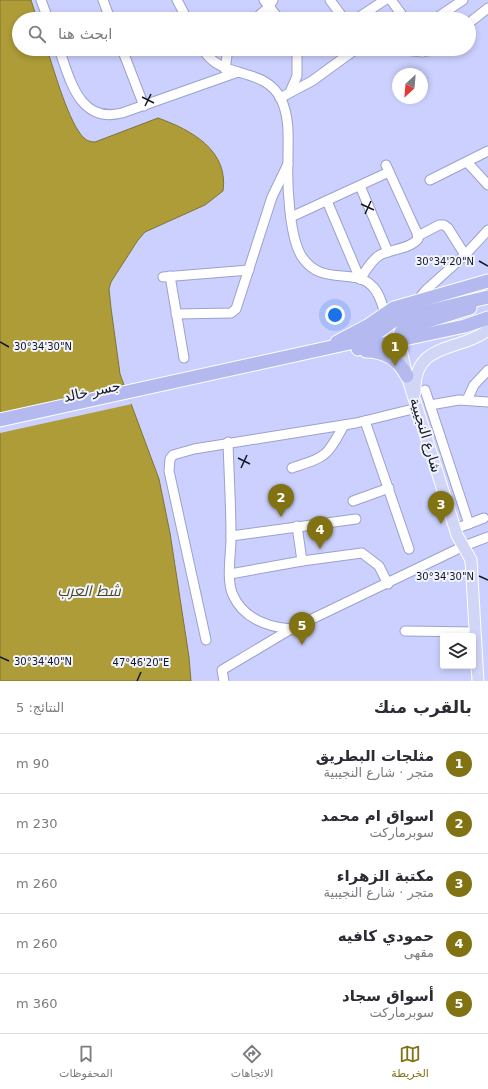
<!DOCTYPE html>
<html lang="ar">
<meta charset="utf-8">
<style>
body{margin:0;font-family:"DejaVu Sans",Cairo,sans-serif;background:#f2f2f3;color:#2b2b33;direction:rtl}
.controls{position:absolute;right:12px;bottom:12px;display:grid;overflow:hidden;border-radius:4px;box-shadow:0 2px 6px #0003}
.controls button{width:36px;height:36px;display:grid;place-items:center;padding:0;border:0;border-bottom:1px solid #e1e1e2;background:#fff;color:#2b2b33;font:20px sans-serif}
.compass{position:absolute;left:392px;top:68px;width:36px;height:36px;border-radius:50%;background:#fff;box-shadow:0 2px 6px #0003;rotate:206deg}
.you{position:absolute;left:335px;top:315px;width:14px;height:14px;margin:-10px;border:3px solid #fff;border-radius:50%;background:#1a73e8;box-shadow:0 0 0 6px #1a73e833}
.badge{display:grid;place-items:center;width:26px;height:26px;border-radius:50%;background:#817213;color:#fff;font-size:13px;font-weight:700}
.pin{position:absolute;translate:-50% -33px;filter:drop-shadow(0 1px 2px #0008)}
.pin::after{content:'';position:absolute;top:21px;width:14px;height:12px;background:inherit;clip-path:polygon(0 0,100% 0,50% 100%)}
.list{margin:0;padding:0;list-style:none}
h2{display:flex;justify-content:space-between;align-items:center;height:52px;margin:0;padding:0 16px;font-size:17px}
h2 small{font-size:13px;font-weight:400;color:#7c7c81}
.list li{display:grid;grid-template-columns:26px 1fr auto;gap:12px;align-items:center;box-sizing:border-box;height:60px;padding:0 16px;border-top:1px solid #e1e1e2}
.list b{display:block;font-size:15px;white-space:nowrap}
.list p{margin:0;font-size:13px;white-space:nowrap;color:#7c7c81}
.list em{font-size:13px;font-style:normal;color:#7c7c81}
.icon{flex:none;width:22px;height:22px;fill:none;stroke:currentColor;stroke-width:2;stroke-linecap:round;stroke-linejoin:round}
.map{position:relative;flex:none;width:488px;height:681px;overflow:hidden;direction:ltr}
.search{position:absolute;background:#fff;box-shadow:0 2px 6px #0003;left:12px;right:12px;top:12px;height:44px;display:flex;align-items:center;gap:10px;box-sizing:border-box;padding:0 14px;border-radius:22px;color:#7c7c81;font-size:15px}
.sheet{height:352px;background:#fff}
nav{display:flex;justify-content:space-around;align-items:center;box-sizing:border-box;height:56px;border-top:1px solid #e1e1e2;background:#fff;font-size:11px;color:#7c7c81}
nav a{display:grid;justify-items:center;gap:2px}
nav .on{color:#817213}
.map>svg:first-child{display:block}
.water{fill:#ad9c38;stroke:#7f7432}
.pier{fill:#cbd0fe}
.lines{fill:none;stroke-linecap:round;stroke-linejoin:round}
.minor-casing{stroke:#9ca1cd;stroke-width:11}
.major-casing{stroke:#fff;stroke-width:13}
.highway-casing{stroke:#fff;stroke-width:15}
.minor{stroke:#fff;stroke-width:9}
.major{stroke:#d2d6f6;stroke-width:11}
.highway{stroke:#b4baf0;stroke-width:13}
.ticks{fill:none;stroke:#141525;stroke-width:1.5}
.labels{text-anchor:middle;stroke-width:4;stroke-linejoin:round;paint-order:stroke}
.street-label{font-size:14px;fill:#141525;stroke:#f2f4fd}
.water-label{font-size:15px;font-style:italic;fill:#4c451c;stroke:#f2f4fd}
.ticks-label{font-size:10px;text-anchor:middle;fill:#141525;stroke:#f2f4fd;stroke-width:4;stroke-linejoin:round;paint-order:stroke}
</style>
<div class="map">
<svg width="488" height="681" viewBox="0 0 488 681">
<rect width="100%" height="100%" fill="#cbd0fe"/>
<path class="water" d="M 0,0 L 31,0 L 37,19 L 19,19 L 19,49 L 47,49 C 54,70 69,124 84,138 C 87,141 91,142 95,142 L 158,118 C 192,130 229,151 223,191 L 205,205 L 145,232 L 138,240 L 111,282 L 109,289 L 111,308 L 120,374 L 159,479 L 170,533 L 189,657 L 191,681 L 0,681 Z"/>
<polygon class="pier" points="129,397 132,404 0,433 0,415"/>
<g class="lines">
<defs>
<g id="minor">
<polyline points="41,0 48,19"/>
<polyline points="103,0 110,19"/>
<polyline points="177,0 187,19"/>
<polyline points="264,0 279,19"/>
<polyline points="330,0 344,19"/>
<polyline points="391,0 405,19"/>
<polyline points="255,19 269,7 273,0"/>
<polyline points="356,19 385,0"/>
<polyline points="435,19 463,0"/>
<polyline points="469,23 488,8"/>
<path d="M 59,49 C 70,79 79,124 122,113 L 238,72"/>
<polyline points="122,49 144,106"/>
<path d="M 203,49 C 221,81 264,65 281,99 C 290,118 288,138 288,159 C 287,183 289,237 302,257 C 322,287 354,267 372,286 C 379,292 382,304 385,313"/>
<polyline points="397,49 422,52 436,49"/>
<polyline points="225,69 228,49"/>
<polyline points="290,92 297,76 297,49"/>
<polyline points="280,98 312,81 356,49"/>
<polyline points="467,162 488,185"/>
<polyline points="430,180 488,151"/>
<polyline points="360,186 388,252"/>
<polyline points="327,201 360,279"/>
<polyline points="291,217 389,172"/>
<polyline points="418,236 439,225 444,225 448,228 465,255"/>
<polyline points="170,276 184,358"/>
<polyline points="163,277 249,270"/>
<path d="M 360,279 C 366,271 371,260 380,255 C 392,249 410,249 418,239 L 417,233 L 386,165"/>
<polyline points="417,301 426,290 465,255 488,230"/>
<polyline points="176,314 231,313 236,309 272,197 288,164"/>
<polyline points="425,390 469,524"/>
<polyline points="467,400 474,385 488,370"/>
<polyline points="430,405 459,400 488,402"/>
<polyline points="365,421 409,549"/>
<path d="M 228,442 C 229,474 231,506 231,538 C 231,554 226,581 233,595 C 243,618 267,627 291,629"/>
<path d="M 292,468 C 327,456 326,458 344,425"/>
<polyline points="353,501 389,488"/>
<polyline points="297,526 302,561"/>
<polyline points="455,529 484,518"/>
<polyline points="231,536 356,519"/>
<polyline points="230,574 302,561 362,553 379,566 388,584"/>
<polyline points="405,631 476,632"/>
<polyline points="206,640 169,471 170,459 173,455 194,449 356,423 417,408"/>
<polyline points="224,681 222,670 291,629 464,546 488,537"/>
</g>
<g id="major">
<polyline points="399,341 407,376 457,535 471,560 478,681"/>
<path d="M 415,392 C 413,341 460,352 488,330"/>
</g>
<g id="highway">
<polyline points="399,341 401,332 405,328 470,308"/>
<polyline points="337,342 369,325 394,308 488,281"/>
<polyline points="358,349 465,326 488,318"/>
<path d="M 366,351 C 384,351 399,360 407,376"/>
<polyline points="0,420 368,339 392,322 404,317 488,297"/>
</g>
</defs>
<use href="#minor" class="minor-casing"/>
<use href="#major" class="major-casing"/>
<use href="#highway" class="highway-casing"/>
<use href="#minor" class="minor"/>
<use href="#major" class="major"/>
<use href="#highway" class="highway"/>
</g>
<path class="ticks" d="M 142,97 L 154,103M 145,106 L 151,94M 361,204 L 374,210M 365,214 L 371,201M 479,261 L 488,266M 0,342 L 9,347M 238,458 L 250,464M 241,468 L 247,455M 479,576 L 488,580M 0,657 L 9,661M 137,681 L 141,672"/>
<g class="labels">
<g class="street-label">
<text transform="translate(92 391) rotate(-12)" y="5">جسر خالد</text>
<text transform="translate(426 435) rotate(73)" y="5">شارع النجيبية</text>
</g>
<g class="water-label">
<text x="89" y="596">شط العرب</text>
</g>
</g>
<g class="ticks-label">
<text x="445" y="265">30°34'20"N</text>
<text x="43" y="350">30°34'30"N</text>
<text x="445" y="580">30°34'30"N</text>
<text x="43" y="665">30°34'40"N</text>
<text x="141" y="666">47°46'20"E</text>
</g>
</svg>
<div class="controls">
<button><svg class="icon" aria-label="layers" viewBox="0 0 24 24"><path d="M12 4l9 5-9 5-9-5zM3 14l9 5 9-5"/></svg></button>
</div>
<svg class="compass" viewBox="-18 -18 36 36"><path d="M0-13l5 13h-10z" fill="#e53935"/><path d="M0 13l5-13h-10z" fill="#7c7c81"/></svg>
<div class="you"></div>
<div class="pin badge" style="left:395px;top:366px">1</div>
<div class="pin badge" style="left:281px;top:517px">2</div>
<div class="pin badge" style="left:441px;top:524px">3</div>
<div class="pin badge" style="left:320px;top:549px">4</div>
<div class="pin badge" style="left:302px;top:645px">5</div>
<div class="search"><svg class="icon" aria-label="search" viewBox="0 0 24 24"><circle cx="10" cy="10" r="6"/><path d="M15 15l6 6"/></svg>ابحث هنا</div>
</div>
<section class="sheet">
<h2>بالقرب منك<small>النتائج: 5</small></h2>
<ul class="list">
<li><span class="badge">1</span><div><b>مثلجات البطريق</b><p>متجر · شارع النجيبية</p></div><em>90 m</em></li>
<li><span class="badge">2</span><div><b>اسواق ام محمد</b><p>سوبرماركت</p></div><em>230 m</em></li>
<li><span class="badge">3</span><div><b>مكتبة الزهراء</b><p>متجر · شارع النجيبية</p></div><em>260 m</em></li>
<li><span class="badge">4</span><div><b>حمودي كافيه</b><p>مقهى</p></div><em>260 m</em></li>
<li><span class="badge">5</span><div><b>أسواق سجاد</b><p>سوبرماركت</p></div><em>360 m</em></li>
</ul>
</section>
<nav>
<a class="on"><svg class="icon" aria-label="map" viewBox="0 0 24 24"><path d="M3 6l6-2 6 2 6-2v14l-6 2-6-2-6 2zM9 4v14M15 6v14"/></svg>الخريطة</a>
<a><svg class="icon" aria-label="directions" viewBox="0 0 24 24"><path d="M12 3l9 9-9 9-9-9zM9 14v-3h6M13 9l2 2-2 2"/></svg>الاتجاهات</a>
<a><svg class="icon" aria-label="saved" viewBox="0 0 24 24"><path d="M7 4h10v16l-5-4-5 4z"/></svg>المحفوظات</a>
</nav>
